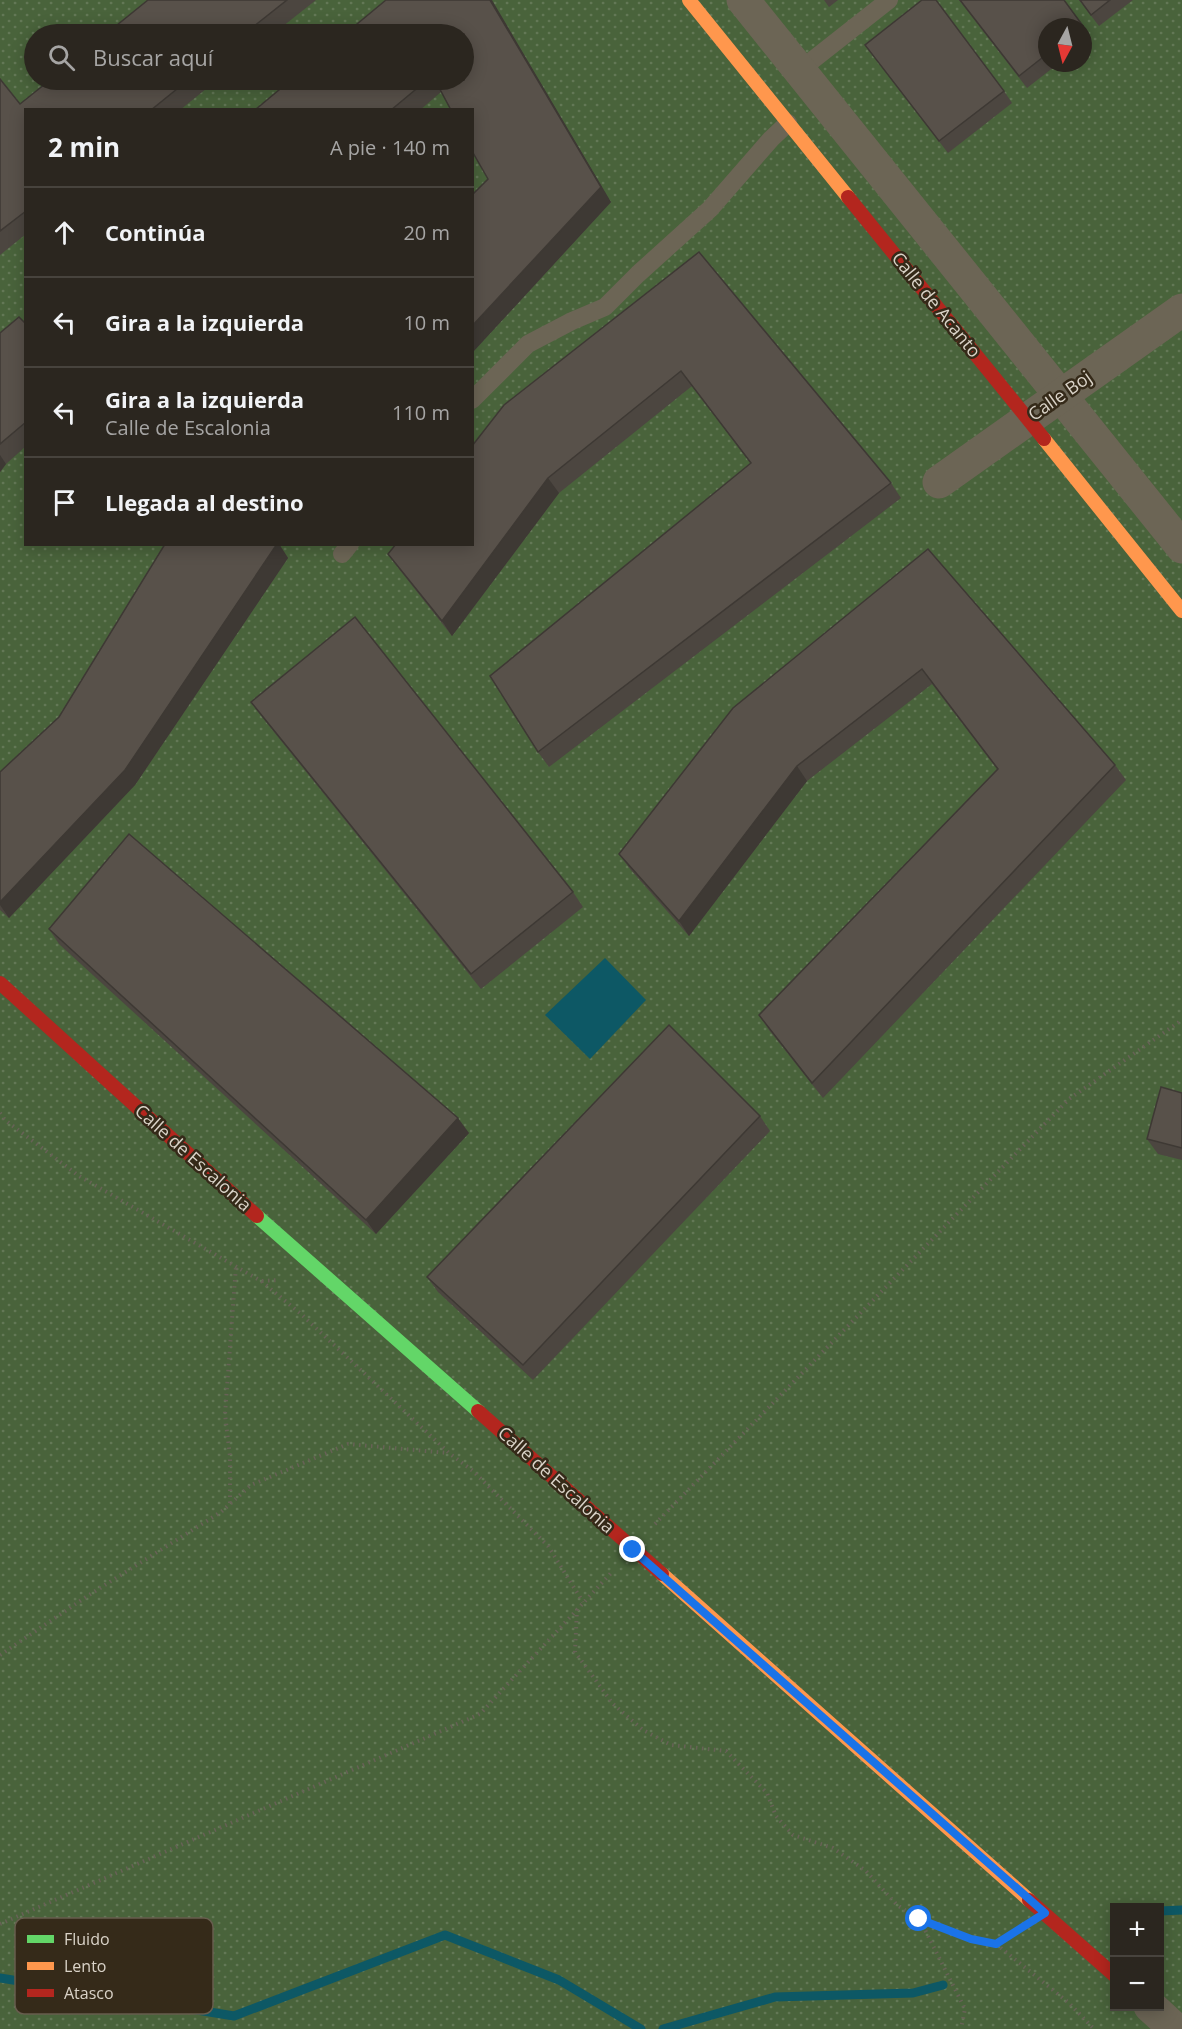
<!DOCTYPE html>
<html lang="es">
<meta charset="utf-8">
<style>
body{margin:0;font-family:"Open Sans",sans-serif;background:#37322c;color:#f1f3f6}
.controls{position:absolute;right:18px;bottom:18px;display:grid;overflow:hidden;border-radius:0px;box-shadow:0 3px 15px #0003}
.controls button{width:54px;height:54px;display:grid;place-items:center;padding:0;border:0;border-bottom:2px solid #47433d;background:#2b261f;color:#f1f3f6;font:30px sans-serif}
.compass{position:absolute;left:1038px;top:18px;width:54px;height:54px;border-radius:50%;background:#2b261f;box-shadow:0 3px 15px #0003;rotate:187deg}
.stop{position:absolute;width:18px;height:18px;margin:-14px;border:4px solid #1a73e8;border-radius:50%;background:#fff}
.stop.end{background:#1a73e8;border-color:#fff;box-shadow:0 2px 6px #0008}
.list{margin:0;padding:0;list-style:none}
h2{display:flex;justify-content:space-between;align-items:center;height:78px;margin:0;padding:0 24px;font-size:26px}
h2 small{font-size:20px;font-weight:400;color:#a6a5a4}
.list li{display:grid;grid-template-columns:39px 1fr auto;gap:18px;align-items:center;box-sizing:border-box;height:90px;padding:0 24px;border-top:2px solid #47433d}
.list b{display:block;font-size:22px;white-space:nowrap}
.list p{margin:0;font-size:20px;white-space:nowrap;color:#a6a5a4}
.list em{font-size:20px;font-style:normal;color:#a6a5a4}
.icon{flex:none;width:33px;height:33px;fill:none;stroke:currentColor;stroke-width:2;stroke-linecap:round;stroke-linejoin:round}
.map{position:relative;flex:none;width:1182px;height:2029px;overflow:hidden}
.search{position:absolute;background:#2b261f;box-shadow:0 3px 15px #0003;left:24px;top:24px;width:450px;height:66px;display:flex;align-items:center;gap:15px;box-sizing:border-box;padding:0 21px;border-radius:33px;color:#a6a5a4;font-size:22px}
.panel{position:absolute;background:#2b261f;box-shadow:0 3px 15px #0003;left:24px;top:108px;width:450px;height:438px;border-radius:0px}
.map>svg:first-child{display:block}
.park{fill:url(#park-dots);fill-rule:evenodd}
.water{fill:#0d5865}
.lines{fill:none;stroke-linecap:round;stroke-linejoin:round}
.stream{stroke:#0d5865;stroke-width:9}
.path{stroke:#676256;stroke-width:4;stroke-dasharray:1.5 4.5;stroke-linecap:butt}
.lane{stroke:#6c6555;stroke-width:18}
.street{stroke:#6c6555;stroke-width:33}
.fast{stroke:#63d668;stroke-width:14}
.slow{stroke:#ff974d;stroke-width:14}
.jam{stroke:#b3261e;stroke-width:14}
.wall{fill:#4c4640}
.shaded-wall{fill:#3e3934}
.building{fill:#58514a;stroke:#3e3934;stroke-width:1.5}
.route{stroke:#1a73e8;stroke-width:8}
.labels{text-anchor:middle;stroke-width:5;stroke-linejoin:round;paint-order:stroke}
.street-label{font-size:18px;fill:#dad3c8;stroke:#352a19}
.key{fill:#352a19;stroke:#675d4e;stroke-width:1.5}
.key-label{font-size:16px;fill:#dad3c8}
</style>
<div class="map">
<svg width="1182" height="2029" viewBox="0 0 1182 2029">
<defs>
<pattern id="park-dots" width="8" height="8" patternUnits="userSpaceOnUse" patternTransform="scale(1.5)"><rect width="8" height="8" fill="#49633b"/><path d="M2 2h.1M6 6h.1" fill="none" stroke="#637856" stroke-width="1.8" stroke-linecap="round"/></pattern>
</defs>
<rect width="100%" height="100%" fill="#393329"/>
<path class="park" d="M 0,0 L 1182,0 L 1182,2029 L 0,2029 ZM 1047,27 L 1083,27 L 1083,63 L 1047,63 ZM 34,34 L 464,34 L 464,80 L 34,80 ZM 26,110 L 472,110 L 472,544 L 26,544 ZM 1114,1908 L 1160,1908 L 1160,2006 L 1114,2006 Z"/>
<polygon class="water" points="605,958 646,1000 590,1059 545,1015"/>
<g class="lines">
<g class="stream">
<polyline points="1160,1911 1182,1910"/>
<polyline points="0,1978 234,2016 445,1935 559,1980 641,2029"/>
<polyline points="663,2029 775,1997 913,1993 943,1985"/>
</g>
<g class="path">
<polyline points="0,1113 5,1120 79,1176 261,1281 301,1314 449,1453 473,1471 548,1546 583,1602"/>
<polyline points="262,1281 278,1280"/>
<polyline points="230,1503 230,1457 225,1414 236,1266"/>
<polyline points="655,1524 1069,1099 1182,1020"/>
<polyline points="577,1609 575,1652 613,1704 643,1730 671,1745 726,1751 767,1793 776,1816 793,1835 833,1848 866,1871 897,1905 919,1919 971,1939 996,1944 1016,1932"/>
<polyline points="0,1655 89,1595 221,1512 251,1485 348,1444 448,1453"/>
<polyline points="920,1920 965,2009 961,2029"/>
<polyline points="0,1924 480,1714 612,1572"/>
<polyline points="996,1944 1069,2003 1094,2029"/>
</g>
<g class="lane">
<polyline points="800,70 889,0"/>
<polyline points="472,400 528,344 572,321 605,307 638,274 710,209 771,139 788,123"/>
<polyline points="342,554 350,544"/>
</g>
<g class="street">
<polyline points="743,0 1182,547"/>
<polyline points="939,482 1182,310"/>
<polyline points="1150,2006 1175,2029"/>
</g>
<polyline class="fast" points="257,1216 478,1411"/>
<g class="slow">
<polyline points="689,0 848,197"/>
<polyline points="1044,439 1182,611"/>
<polyline points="662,1574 1029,1900"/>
</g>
<g class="jam">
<polyline points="848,197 1044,439"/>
<polyline points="0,983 257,1216"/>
<polyline points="478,1411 662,1574"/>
<polyline points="1029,1900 1114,1975"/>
</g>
</g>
<g class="wall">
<polygon points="148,0 316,0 273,34 106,34"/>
<polygon points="386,0 611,202 472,353 472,195 488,179 441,92 420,110 255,110 291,80 464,80"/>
<polygon points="824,0 838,0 829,7"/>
<polygon points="959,0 1064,0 1091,38 1083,44 1083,27 1047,27 1047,63 1059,63 1027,88"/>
<polygon points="1079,0 1133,0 1099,26"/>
<polygon points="865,45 1004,91 1012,103 948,153"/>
<polygon points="0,79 20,104 50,80 217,80 180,110 26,110 26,234 0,255"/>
<polygon points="699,252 891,483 901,498 549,767 538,752 751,463 692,386 559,493 452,636 399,569 388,554"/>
<polygon points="26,324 26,446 6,464 0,472 0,333"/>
<polygon points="165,544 279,544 288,558 135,785 9,918 0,910 0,772 59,717"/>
<polygon points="928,549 1115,765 1126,780 823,1098 769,1030 759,1015 997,769 932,684 807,781 689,936 630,869 619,854"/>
<polygon points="251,702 573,892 583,907 481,989 262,717"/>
<polygon points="49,929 469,1133 376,1234 59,944"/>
<polygon points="1182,1093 1182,1160 1158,1154 1147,1139"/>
<polygon points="760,1116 770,1131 533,1380 438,1292 427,1277"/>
</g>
<g class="shaded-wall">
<polygon points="490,0 492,0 611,202 472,353 472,326 601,187"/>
<polygon points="0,455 6,464 0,472"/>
<polygon points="548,478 559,493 452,636 442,621"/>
<polygon points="277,544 279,544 288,558 135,785 9,918 0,905 0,902"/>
<polygon points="797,766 807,781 689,936 679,921"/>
<polygon points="458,1118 469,1133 376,1234 366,1220"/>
</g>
<g class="building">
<polygon points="148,0 287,0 244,34 106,34"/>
<polygon points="386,0 490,0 601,187 472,326 472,195 488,179 472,151 472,110 451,110 435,80 464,80 464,34 345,34"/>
<polygon points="922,0 936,0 1004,91 939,141 865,45"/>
<polygon points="960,0 1064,0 1083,26 1082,27 1047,27 1047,54 1019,76"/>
<polygon points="1080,0 1110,0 1091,15"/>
<polygon points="0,79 20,104 50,80 188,80 151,110 26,110 26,211 0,231"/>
<polygon points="291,80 427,80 391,110 255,110"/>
<polygon points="699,252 891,483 538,752 490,676 751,463 681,371 548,478 442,621 388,554 396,544 472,544 472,446 504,405"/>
<polygon points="19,317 26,324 26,422 0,444 0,333"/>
<polygon points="165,544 277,544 125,770 0,902 0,772 59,717"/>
<polygon points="928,549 1115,765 812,1083 759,1015 998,769 922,669 797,766 679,921 619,854 733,708"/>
<polygon points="355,617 573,892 471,974 251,702"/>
<polygon points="129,834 458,1118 366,1220 49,929"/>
<polygon points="669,1025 760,1116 523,1365 427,1277"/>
<polygon points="1161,1087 1182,1093 1182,1148 1147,1139"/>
</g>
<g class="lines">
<polyline class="route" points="633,1550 1045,1913 996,1944 971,1939 919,1919"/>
</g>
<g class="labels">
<g class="street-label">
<text transform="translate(936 305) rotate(51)" y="6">Calle de Acanto</text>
<text transform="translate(1060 396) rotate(-35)" y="6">Calle Boj</text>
<text transform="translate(193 1158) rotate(42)" y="6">Calle de Escalonia</text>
<text transform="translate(556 1480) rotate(42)" y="6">Calle de Escalonia</text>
</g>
</g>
<rect x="15" y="1918" width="198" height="96" rx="9" class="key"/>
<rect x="27" y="1935" width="27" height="8" fill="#63d668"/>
<rect x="27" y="1962" width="27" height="8" fill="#ff974d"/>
<rect x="27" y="1989" width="27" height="8" fill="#b3261e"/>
<g class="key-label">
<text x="64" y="1945">Fluido</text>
<text x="64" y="1972">Lento</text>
<text x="64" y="1999">Atasco</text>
</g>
</svg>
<div class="controls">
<button>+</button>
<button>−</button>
</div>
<svg class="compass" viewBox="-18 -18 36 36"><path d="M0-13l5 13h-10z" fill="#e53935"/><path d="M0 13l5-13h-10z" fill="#a6a5a4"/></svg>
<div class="stop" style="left:919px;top:1919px"></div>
<div class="stop end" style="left:633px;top:1550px"></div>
<div class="search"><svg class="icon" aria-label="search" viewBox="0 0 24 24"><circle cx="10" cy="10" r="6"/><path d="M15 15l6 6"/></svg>Buscar aquí</div>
<section class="panel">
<h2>2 min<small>A pie · 140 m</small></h2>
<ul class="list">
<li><svg class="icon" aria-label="ahead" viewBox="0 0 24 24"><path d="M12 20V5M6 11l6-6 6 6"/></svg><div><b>Continúa</b></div><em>20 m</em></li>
<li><svg class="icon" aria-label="left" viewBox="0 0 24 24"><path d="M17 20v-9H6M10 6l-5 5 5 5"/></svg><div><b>Gira a la izquierda</b></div><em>10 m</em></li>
<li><svg class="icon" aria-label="left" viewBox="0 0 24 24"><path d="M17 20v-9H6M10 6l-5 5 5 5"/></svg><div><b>Gira a la izquierda</b><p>Calle de Escalonia</p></div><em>110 m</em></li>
<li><svg class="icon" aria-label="arrive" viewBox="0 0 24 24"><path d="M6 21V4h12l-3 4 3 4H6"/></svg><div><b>Llegada al destino</b></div></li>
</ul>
</section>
</div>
